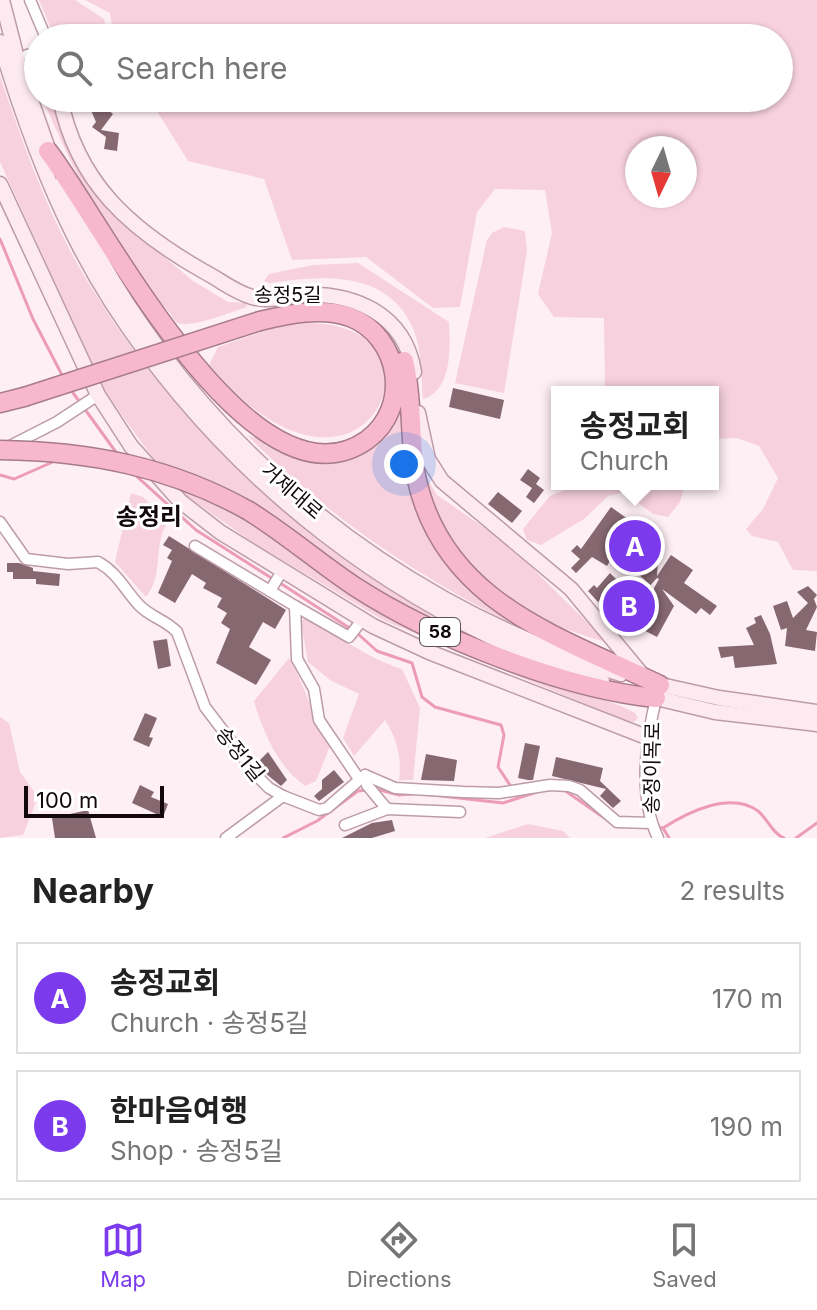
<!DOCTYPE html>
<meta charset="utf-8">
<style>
body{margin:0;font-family:Inter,"Noto Sans KR",sans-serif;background:#f6f6f6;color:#222}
.compass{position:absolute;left:625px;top:136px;width:72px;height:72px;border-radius:50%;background:#fff;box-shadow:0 2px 6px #0004;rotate:185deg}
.scale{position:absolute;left:24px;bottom:20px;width:140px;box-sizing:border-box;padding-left:8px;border:4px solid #13090c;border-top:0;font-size:22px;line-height:28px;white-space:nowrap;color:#13090c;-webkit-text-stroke:6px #fff;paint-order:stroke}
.you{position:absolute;left:404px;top:464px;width:28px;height:28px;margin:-20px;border:6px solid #fff;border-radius:50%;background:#1a73e8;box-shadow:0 0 0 12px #1a73e833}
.badge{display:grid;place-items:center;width:52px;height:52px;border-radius:50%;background:#7c3aed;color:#fff;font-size:26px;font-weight:700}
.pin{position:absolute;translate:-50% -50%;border:4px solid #fff;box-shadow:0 2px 8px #0006}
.popup{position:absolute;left:551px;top:386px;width:168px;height:104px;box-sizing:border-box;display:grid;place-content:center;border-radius:0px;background:#fff;filter:drop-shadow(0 2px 6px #0005);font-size:26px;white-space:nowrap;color:#767676}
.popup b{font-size:30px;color:#222}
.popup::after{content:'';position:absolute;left:50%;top:100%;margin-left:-16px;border:16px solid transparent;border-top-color:#fff}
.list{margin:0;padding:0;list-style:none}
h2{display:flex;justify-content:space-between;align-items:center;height:104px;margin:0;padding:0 32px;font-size:34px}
h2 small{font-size:26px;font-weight:400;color:#767676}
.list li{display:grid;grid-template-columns:52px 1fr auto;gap:24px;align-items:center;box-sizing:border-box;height:112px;margin:0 16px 16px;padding:0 16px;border:2px solid #e0e0e0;border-radius:0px}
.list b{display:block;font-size:30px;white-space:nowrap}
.list p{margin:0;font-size:26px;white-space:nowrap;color:#767676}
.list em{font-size:26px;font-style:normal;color:#767676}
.icon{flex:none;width:44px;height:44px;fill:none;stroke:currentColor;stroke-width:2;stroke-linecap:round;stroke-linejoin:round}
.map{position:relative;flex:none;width:817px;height:838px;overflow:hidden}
.search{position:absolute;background:#fff;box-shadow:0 2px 6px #0004;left:24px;right:24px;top:24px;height:88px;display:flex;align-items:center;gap:20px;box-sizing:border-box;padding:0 28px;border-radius:44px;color:#767676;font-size:30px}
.sheet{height:360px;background:#fff}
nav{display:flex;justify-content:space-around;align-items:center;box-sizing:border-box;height:112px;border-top:2px solid #e0e0e0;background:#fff;font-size:22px;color:#767676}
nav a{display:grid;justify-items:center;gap:4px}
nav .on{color:#7c3aed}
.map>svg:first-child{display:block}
.green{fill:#f7d1dd;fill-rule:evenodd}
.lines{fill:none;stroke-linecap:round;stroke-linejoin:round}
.stream{stroke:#ec9cb8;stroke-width:3}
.building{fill:#866871}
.street-casing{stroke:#bd9ca7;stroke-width:13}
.secondary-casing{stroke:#bd9ca7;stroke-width:17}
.highway-casing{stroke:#a77b89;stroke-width:21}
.street{stroke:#fff;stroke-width:10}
.secondary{stroke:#fdeaf0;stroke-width:14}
.highway{stroke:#f7b8cd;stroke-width:18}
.highway-bridge-casing{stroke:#a77b89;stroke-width:21;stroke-linecap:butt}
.highway-bridge{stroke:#f7b8cd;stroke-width:18}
.labels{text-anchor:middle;stroke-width:6;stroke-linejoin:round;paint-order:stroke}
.shield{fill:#fff;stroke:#5a5355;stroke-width:2}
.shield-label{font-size:18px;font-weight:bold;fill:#13090c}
.street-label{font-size:20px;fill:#13090c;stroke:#fff}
.quarter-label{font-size:24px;font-weight:bold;fill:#13090c;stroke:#fff}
</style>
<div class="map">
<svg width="817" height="838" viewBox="0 0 817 838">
<rect width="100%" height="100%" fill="#feeff4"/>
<g class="green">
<polygon points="39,0 75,0 104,19 108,38 55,38"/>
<path d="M 85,0 L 817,0 L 817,571 L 793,570 L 778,542 L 752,536 L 746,529 L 763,509 L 778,478 L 759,446 L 737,438 L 713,439 L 713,392 L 605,392 L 604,318 L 554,317 L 538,294 L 552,233 L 545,190 L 495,189 L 477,212 L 460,307 L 433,308 L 366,257 L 292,260 L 264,179 L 188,161 L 149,98 L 779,98 L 779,38 L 114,38 L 110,13 ZM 637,148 L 685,148 L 685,196 L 637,196 Z"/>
<path d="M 0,76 C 22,141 45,207 79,267 C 170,423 302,545 460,631 L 450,643 L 621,706 L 635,713 L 638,718 L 634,722 L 624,720 L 385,621 L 252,542 L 174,487 L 105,392 L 0,162 Z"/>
<path d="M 42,98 L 52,98 L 68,146 L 120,220 L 193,281 L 228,302 L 246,303 L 247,307 C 234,311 188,330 176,322 C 173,319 172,315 169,312 C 116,262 72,166 42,98 Z"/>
<polygon points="504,227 525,231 527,251 504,393 455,383 487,240 492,233"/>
<path d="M 358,263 L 449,322 C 450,346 453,390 423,399 C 421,375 422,348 412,326 C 385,269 320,276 269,283 L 264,281 L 269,274 L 313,265 Z"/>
<path d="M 288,323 C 309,323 329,322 349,330 C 439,364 350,531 209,365 L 218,347 Z"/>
<path d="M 402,404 C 402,531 437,569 539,637 C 430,585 331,521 246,434 C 311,465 365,484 402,404 Z"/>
<path d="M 420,467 L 437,495 L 508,544 L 607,642 C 537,624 476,591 439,526 C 430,509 426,486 420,467 Z"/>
<polygon points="579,484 685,484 680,502 668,517 653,514 624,492 608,496 584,519 541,545 527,540 523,529 550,496"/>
<path d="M 131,493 L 143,497 L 168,522 C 152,545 165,573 146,597 L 115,562 Z"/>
<path d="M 304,618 C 337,634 368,659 402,669 L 420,708 L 413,780 L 399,780 C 402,757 397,739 385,720 L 354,756 L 343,738 L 359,694 L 330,680 L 308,662 L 301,622 Z"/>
<path d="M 289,658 C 306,687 312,717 330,746 L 316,781 L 305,786 C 278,766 263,733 254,701 Z"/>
<polygon points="0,717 9,723 20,772 38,797 23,835 0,838"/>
<polygon points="528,824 563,831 570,838 485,838"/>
</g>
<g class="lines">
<g class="stream">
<polyline points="0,239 33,319 63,377"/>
<polyline points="71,390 118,455"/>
<polyline points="133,473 196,530 273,579"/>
<polyline points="0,475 14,479 55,461"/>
<polyline points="280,583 351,629"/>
<polyline points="357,633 377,651 412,663 422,697 435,707 501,725 504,735 498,767 512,788"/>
<polyline points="376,789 399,795 412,794"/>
<polyline points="564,790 613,824"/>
<polyline points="423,794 503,803 537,792"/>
<path d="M 656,827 L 663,828 C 688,812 730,791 758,811 C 768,819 772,833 784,838"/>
<polyline points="663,828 669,838"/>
<polyline points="283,838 317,821 358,791 369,790"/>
<polyline points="796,838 817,823"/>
</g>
</g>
<g class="building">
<polygon points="100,103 113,114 101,130 119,133 117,151 104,149 106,137 92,127 96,122 90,108"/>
<polygon points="453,388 504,400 500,419 449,407"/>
<polygon points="528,469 540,478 536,484 544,490 534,503 526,497 532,488 520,480"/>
<polygon points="498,492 522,511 512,523 488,504"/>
<polygon points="611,507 639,527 651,522 660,529 657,576 671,555 693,570 684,583 717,606 710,615 701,608 696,614 662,589 674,606 657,637 634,625 659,579 657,578 626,612 619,606 624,601 611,590 598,602 588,591 594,585 597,588 610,573 632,595 645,580 633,570 637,565 616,550 607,566 592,557 576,573 571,568 580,559 571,551 577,545 581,549"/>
<polygon points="169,536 286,610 275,629 263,622 249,647 271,660 256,685 216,663 230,629 221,623 227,613 217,607 222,598 203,588 206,583 192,574 175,603 158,593 172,561 167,558 172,550 163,545"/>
<polygon points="7,563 19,563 33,568 33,571 60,574 59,586 36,584 36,579 13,579 13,572 7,572"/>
<polygon points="808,586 817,595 814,599 817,607 806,630 817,632 815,651 785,646 787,628 781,630 773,606 787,601 793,618 808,603 797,592"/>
<polygon points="761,615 770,634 777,664 735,668 733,656 721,658 718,647 754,645 746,628 756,623 754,618"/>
<polygon points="167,639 171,666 158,669 153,641"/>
<polygon points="145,713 157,718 149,737 153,738 149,747 133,740"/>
<polygon points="525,743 540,746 533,780 528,780 518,778"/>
<polygon points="268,752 287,780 281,786 265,773 259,761"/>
<polygon points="426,754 457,760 454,781 421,780"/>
<polygon points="556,757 603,768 600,781 621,801 613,808 600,796 606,789 552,776"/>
<polygon points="334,770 344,782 319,801 314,796 322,789 322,780"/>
<polygon points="140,785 154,792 151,797 168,804 163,817 132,803"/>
<polygon points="88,810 96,838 55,838 52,818"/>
<polygon points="392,820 395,831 372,838 342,838 372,823"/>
</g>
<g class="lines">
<defs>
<g id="street">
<polyline points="30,0 46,38"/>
<polyline points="27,55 38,53"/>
<polyline points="10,446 57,422 98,395"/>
<path d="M 0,522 L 26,559 L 68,564 L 98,562 C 118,573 124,589 139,605 C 150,617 166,620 177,632 L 205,707 L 259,778 L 269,788 L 283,796 L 319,810 L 327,808 L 365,775 L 395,788 L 463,792 L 499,793 L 550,785 L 569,786 L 580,790 L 617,822 L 651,823"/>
<polyline points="195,546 295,606"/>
<polyline points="270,591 282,571"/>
<path d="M 657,695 C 646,738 638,796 658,838"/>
<polyline points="365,775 367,785 387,809"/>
<polyline points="359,779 319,720 314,689 297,659 295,606 349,637 362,620"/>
<polyline points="345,825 387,809 460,812"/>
<polyline points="226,838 283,796"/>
</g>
<g id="secondary">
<polyline points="2,0 19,66 52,160"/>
<path d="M 0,42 C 27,132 61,223 112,303 C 227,481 401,616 602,681"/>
<path d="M 60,98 C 77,183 130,229 203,271 C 219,279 234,292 252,297 C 267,302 285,296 300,295 C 354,292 405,314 414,372"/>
<path d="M 62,183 C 166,419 375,599 621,674"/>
<polyline points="0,184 98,395 131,446 180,501 220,532 373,626 429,652 649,738"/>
<polyline points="418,413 428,459 442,481 571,589 643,676"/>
<polyline points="652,683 719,698 817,712"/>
<polyline points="648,696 715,712 817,724"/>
</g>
<g id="highway">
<path d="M 48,151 C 101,219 252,521 367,440 C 412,407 400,336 350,317 C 321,307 289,314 260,321"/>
<path d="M 404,361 C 413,398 409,438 416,476 C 442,602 558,636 660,685"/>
<polyline points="0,403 24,397"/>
<path d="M 249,511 C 286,534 318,562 354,586 C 432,637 564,689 656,698"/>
</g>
</defs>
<use href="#street" class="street-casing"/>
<use href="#secondary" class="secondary-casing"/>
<use href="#highway" class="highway-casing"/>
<use href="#street" class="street"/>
<use href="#secondary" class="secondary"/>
<use href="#highway" class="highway"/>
<defs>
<g id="highway-bridge">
<polyline points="24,397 260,321"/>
<path d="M 0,450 C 89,451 171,467 249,511"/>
</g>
</defs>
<use href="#highway-bridge" class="highway-bridge-casing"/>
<use href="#highway-bridge" class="highway-bridge"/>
</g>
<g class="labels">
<rect class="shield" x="420" y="618" width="40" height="28" rx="6"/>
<g class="shield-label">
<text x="440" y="638">58</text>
</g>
<g class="street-label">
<text x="288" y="302">송정5길</text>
<text transform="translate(292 491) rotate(41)" y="7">거제대로</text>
<text transform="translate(240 754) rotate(51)" y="7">송정1길</text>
<text transform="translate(652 768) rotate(-89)" y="7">송정이목로</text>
</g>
<g class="quarter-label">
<text x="149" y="525">송정리</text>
</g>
</g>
</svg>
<svg class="compass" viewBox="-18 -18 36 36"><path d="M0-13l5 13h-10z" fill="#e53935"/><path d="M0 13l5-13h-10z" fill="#767676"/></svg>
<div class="scale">100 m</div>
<div class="you"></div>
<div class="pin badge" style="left:635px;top:546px">A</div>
<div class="popup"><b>송정교회</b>Church</div>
<div class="pin badge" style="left:629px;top:606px">B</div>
<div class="search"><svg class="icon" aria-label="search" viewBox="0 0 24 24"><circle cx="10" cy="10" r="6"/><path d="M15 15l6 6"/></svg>Search here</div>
</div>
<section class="sheet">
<h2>Nearby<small>2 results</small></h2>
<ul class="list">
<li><span class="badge">A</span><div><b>송정교회</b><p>Church · 송정5길</p></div><em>170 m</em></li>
<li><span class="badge">B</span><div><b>한마음여행</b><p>Shop · 송정5길</p></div><em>190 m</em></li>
</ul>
</section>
<nav>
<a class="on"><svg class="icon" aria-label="map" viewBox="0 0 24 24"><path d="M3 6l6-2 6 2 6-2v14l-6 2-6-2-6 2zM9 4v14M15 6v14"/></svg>Map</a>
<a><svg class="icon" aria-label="directions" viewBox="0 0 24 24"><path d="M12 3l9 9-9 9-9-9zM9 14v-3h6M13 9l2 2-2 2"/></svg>Directions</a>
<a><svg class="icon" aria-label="saved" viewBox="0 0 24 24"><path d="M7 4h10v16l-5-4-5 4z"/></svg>Saved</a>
</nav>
